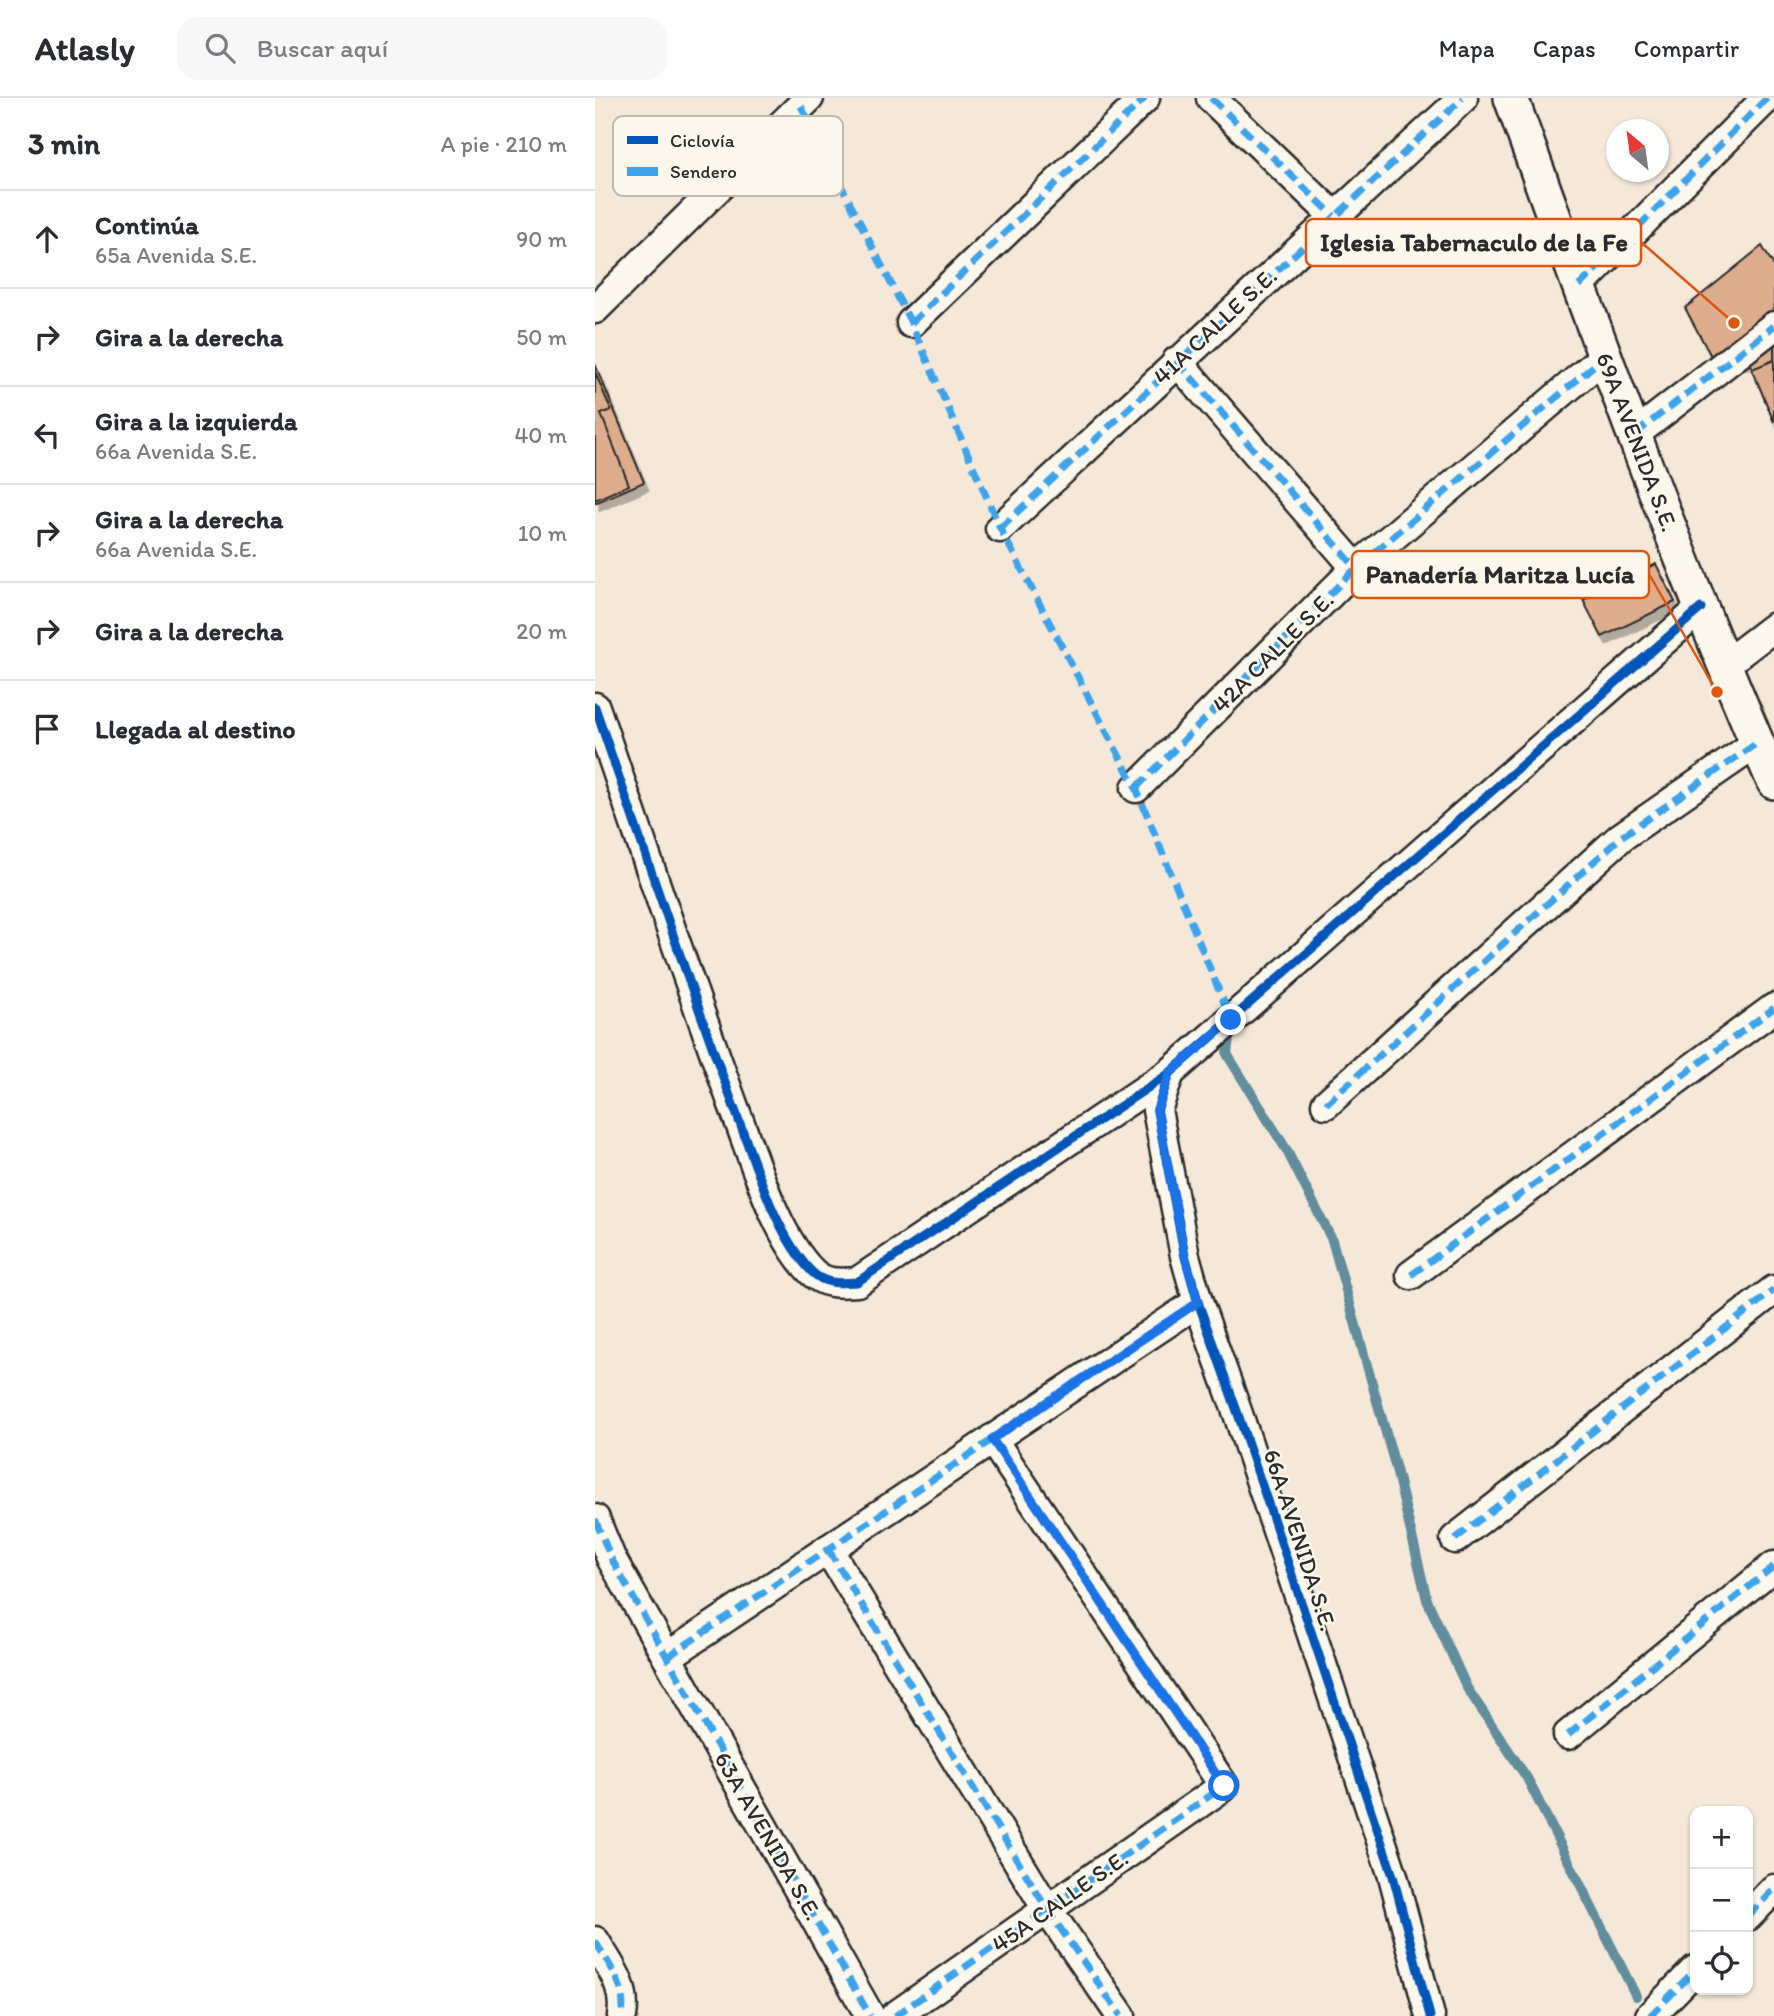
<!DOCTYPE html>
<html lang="es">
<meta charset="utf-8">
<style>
body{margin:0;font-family:Itim,sans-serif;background:#f7f7f7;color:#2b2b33}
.controls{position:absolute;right:21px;bottom:21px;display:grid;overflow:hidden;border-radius:14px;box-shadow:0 2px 5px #0004}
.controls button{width:63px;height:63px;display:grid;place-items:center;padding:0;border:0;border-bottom:2px solid #e1e1e2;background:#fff;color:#2b2b33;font:35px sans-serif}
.compass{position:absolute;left:1011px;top:21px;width:63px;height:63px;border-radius:50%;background:#fff;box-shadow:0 2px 5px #0004;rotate:331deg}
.stop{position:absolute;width:21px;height:21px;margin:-16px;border:5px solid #1a73e8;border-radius:50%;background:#fff}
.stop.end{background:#1a73e8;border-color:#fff;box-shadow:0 2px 7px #0008}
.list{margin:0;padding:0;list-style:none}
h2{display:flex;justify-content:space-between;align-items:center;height:91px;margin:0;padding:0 28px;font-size:30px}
h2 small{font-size:23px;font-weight:400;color:#7c7c81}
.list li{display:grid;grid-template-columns:46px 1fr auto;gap:21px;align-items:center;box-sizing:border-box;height:98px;padding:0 28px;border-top:2px solid #e1e1e2}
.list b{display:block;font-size:26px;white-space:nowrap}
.list p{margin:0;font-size:23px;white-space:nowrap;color:#7c7c81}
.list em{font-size:23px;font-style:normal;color:#7c7c81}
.icon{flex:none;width:38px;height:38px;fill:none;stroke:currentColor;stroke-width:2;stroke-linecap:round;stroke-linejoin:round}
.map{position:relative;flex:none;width:1179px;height:1918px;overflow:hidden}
header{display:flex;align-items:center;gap:42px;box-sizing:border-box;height:98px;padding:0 35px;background:#fff;border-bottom:2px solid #e1e1e2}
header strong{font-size:33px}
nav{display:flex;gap:38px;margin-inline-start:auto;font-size:24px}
.search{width:490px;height:63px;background:#f7f7f7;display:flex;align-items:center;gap:18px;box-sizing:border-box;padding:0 24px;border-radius:21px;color:#7c7c81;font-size:26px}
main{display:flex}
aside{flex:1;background:#fff}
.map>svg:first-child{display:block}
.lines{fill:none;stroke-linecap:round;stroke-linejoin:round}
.stream{stroke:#628d9c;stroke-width:10}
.building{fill:#ddad8e;stroke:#2b2b2b;stroke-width:2;filter:url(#shadow)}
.minor-casing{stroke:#2b2b2b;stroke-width:33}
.tertiary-casing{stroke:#2b2b2b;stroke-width:38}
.minor{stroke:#fbf7ec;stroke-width:28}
.tertiary{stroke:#fbf7ec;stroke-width:33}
.quiet{stroke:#3ea3eb;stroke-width:7;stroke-dasharray:14 7;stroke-linecap:butt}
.cycleway-casing{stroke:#fbf7ec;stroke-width:13}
.cycleway{stroke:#0057b8;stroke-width:9}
.route{stroke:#1a73e8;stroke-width:9}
.labels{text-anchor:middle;stroke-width:5;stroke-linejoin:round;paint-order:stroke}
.street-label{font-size:24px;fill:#2b2b2b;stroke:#fbf7ec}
.key{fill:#fbf7ec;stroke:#bdbab2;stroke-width:2}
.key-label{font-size:19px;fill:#2b2b2b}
.leader{fill:none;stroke:#df570e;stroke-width:2.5}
.callout-dot{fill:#df570e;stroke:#fbf7ec;stroke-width:2.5}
.callout{fill:#fbf7ec;stroke:#df570e;stroke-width:2.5}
.callout-label{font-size:26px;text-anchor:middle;font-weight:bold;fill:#2b2b2b}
</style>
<header>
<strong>Atlasly</strong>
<div class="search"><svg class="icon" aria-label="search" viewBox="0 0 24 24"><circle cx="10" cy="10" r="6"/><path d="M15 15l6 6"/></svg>Buscar aquí</div>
<nav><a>Mapa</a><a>Capas</a><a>Compartir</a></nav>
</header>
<main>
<aside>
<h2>3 min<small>A pie · 210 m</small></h2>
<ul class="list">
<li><svg class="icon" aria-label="ahead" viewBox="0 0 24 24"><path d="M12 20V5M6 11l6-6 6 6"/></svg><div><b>Continúa</b><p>65a Avenida S.E.</p></div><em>90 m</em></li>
<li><svg class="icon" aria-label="right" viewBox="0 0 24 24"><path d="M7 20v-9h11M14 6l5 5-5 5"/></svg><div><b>Gira a la derecha</b></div><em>50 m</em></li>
<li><svg class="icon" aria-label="left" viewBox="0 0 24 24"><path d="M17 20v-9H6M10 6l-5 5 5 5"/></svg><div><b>Gira a la izquierda</b><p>66a Avenida S.E.</p></div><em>40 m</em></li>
<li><svg class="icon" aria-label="right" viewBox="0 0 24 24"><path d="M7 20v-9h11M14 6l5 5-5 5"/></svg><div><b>Gira a la derecha</b><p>66a Avenida S.E.</p></div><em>10 m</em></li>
<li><svg class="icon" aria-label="right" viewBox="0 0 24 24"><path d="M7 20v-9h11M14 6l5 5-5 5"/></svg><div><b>Gira a la derecha</b></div><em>20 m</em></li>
<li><svg class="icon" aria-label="arrive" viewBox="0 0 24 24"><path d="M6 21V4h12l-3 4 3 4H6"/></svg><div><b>Llegada al destino</b></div></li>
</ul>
</aside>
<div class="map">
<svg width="1179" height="1918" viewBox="0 0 1179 1918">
<defs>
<filter id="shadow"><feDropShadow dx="4.5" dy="8" stdDeviation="0" flood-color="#0004"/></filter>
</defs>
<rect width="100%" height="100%" fill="#f5e8d9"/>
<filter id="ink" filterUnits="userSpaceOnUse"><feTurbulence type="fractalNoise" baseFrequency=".0143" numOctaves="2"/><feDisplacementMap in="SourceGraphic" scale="14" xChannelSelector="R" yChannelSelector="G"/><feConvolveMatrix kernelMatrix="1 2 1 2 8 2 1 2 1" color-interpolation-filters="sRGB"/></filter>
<g filter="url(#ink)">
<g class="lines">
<polyline class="stream" points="635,929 632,956 691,1051 737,1142 801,1371 832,1502 872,1590 932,1680 1041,1898"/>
</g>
<g class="building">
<polygon points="1167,148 1179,168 1179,324 1155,264 1117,260 1090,210"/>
<polygon points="1179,262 1179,324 1157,271"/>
<polygon points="0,266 49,384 0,405"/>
<polygon points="0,274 16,312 6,316 34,387 0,402"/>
<polygon points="1061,466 1080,504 1007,539 988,502"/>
</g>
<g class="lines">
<defs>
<g id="minor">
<polyline points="616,0 739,118"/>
<polyline points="984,188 1172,0"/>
<polyline points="0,211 214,0"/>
<polyline points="316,225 550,0"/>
<polyline points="582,263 761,470"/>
<polyline points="1040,336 1179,228"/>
<polyline points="405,430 868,0"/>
<polyline points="1128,568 1179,529"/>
<path d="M 0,609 C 46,743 91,878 140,1012 C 159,1061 180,1137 217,1174 C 230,1187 245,1185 262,1184 L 575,975 L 1106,510"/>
<polyline points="541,690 761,470 1010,258"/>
<polyline points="575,975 562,1012 590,1158 603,1204 643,1316 798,1778 835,1918"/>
<polyline points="731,1006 1026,739 1162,645"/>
<polyline points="816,1177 1179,910"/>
<polyline points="0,1421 16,1460 275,1918"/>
<polyline points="860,1441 1179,1192"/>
<polyline points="233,1451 452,1811 526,1918"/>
<polyline points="72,1559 603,1204"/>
<polyline points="973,1637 1179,1468"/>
<polyline points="1153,1818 1179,1791"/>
<path d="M 0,1843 C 15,1869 32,1887 27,1918"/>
<polyline points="300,1918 629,1688 397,1341"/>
<polyline points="1055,1918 1100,1872"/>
</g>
<path id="tertiary" d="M 916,0 C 999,230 1081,460 1179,684"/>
</defs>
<use href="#minor" class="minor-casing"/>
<use href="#tertiary" class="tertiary-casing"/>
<use href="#minor" class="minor"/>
<use href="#tertiary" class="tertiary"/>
<g class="quiet">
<polyline points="616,0 739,118"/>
<polyline points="206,8 316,225 405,430 541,690 636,922"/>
<polyline points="984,188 1172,0"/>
<polyline points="316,225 550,0"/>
<polyline points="582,263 761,470"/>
<polyline points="1040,336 1179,228"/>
<polyline points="405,430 868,0"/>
<polyline points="541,690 761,470 1010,258"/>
<polyline points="731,1006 1026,739 1162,645"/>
<polyline points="816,1177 1179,910"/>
<polyline points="0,1421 16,1460 275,1918"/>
<polyline points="860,1441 1179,1192"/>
<polyline points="233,1451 452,1811 526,1918"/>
<polyline points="72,1559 603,1204"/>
<polyline points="973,1637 1179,1468"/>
<polyline points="1153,1818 1179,1791"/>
<path d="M 0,1843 C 15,1869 32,1887 27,1918"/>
<polyline points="300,1918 629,1688 397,1341"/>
<polyline points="1055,1918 1100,1872"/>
</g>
<defs>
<g id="cycleway">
<path d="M 0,609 C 46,743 91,878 140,1012 C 159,1061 180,1137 217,1174 C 230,1187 245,1185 262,1184 L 575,975 L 1106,510"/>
<polyline points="575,975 562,1012 590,1158 603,1204 643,1316 798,1778 835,1918"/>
</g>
</defs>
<use href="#cycleway" class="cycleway-casing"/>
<use href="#cycleway" class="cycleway"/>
</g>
</g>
<g class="lines" filter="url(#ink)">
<polyline class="route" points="629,1688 397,1341 603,1204 590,1158 562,1012 575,975 636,922"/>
</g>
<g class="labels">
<g class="street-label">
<text transform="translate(620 228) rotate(-43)" y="8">41A CALLE S.E.</text>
<text transform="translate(1042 344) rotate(69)" y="8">69A AVENIDA S.E.</text>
<text transform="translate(678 554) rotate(-45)" y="8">42A CALLE S.E.</text>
<text transform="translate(705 1442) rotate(72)" y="8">66A AVENIDA S.E.</text>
<text transform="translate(173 1738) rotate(60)" y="8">63A AVENIDA S.E.</text>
<text transform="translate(465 1803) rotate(-35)" y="8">45A CALLE S.E.</text>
</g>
</g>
<rect x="18" y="18" width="230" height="80" rx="10" class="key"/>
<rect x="32" y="38" width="31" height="8" fill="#0057b8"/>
<rect x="32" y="69" width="31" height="9" fill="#3ea3eb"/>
<g class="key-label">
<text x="75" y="49">Ciclovía</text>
<text x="75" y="80">Sendero</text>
</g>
<path class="leader" d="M1139 225L1046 144M1122 594L1054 476"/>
<g class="callout-dot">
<circle cx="1139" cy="225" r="7"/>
<circle cx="1122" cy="594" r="7"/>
</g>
<g class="callout">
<rect x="711" y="121" width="335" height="47" rx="7"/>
<rect x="757" y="453" width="297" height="47" rx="7"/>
</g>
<g class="callout-label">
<text x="879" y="153">Iglesia Tabernaculo de la Fe</text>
<text x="905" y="485">Panadería Maritza Lucía</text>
</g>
</svg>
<div class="controls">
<button>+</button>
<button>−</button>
<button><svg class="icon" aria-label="locate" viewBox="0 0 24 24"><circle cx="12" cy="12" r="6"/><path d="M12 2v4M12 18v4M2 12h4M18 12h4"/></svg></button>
</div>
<svg class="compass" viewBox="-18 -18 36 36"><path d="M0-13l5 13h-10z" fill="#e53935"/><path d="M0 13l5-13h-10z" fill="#7c7c81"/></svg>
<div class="stop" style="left:629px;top:1688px"></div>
<div class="stop end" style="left:636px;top:922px"></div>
</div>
</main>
